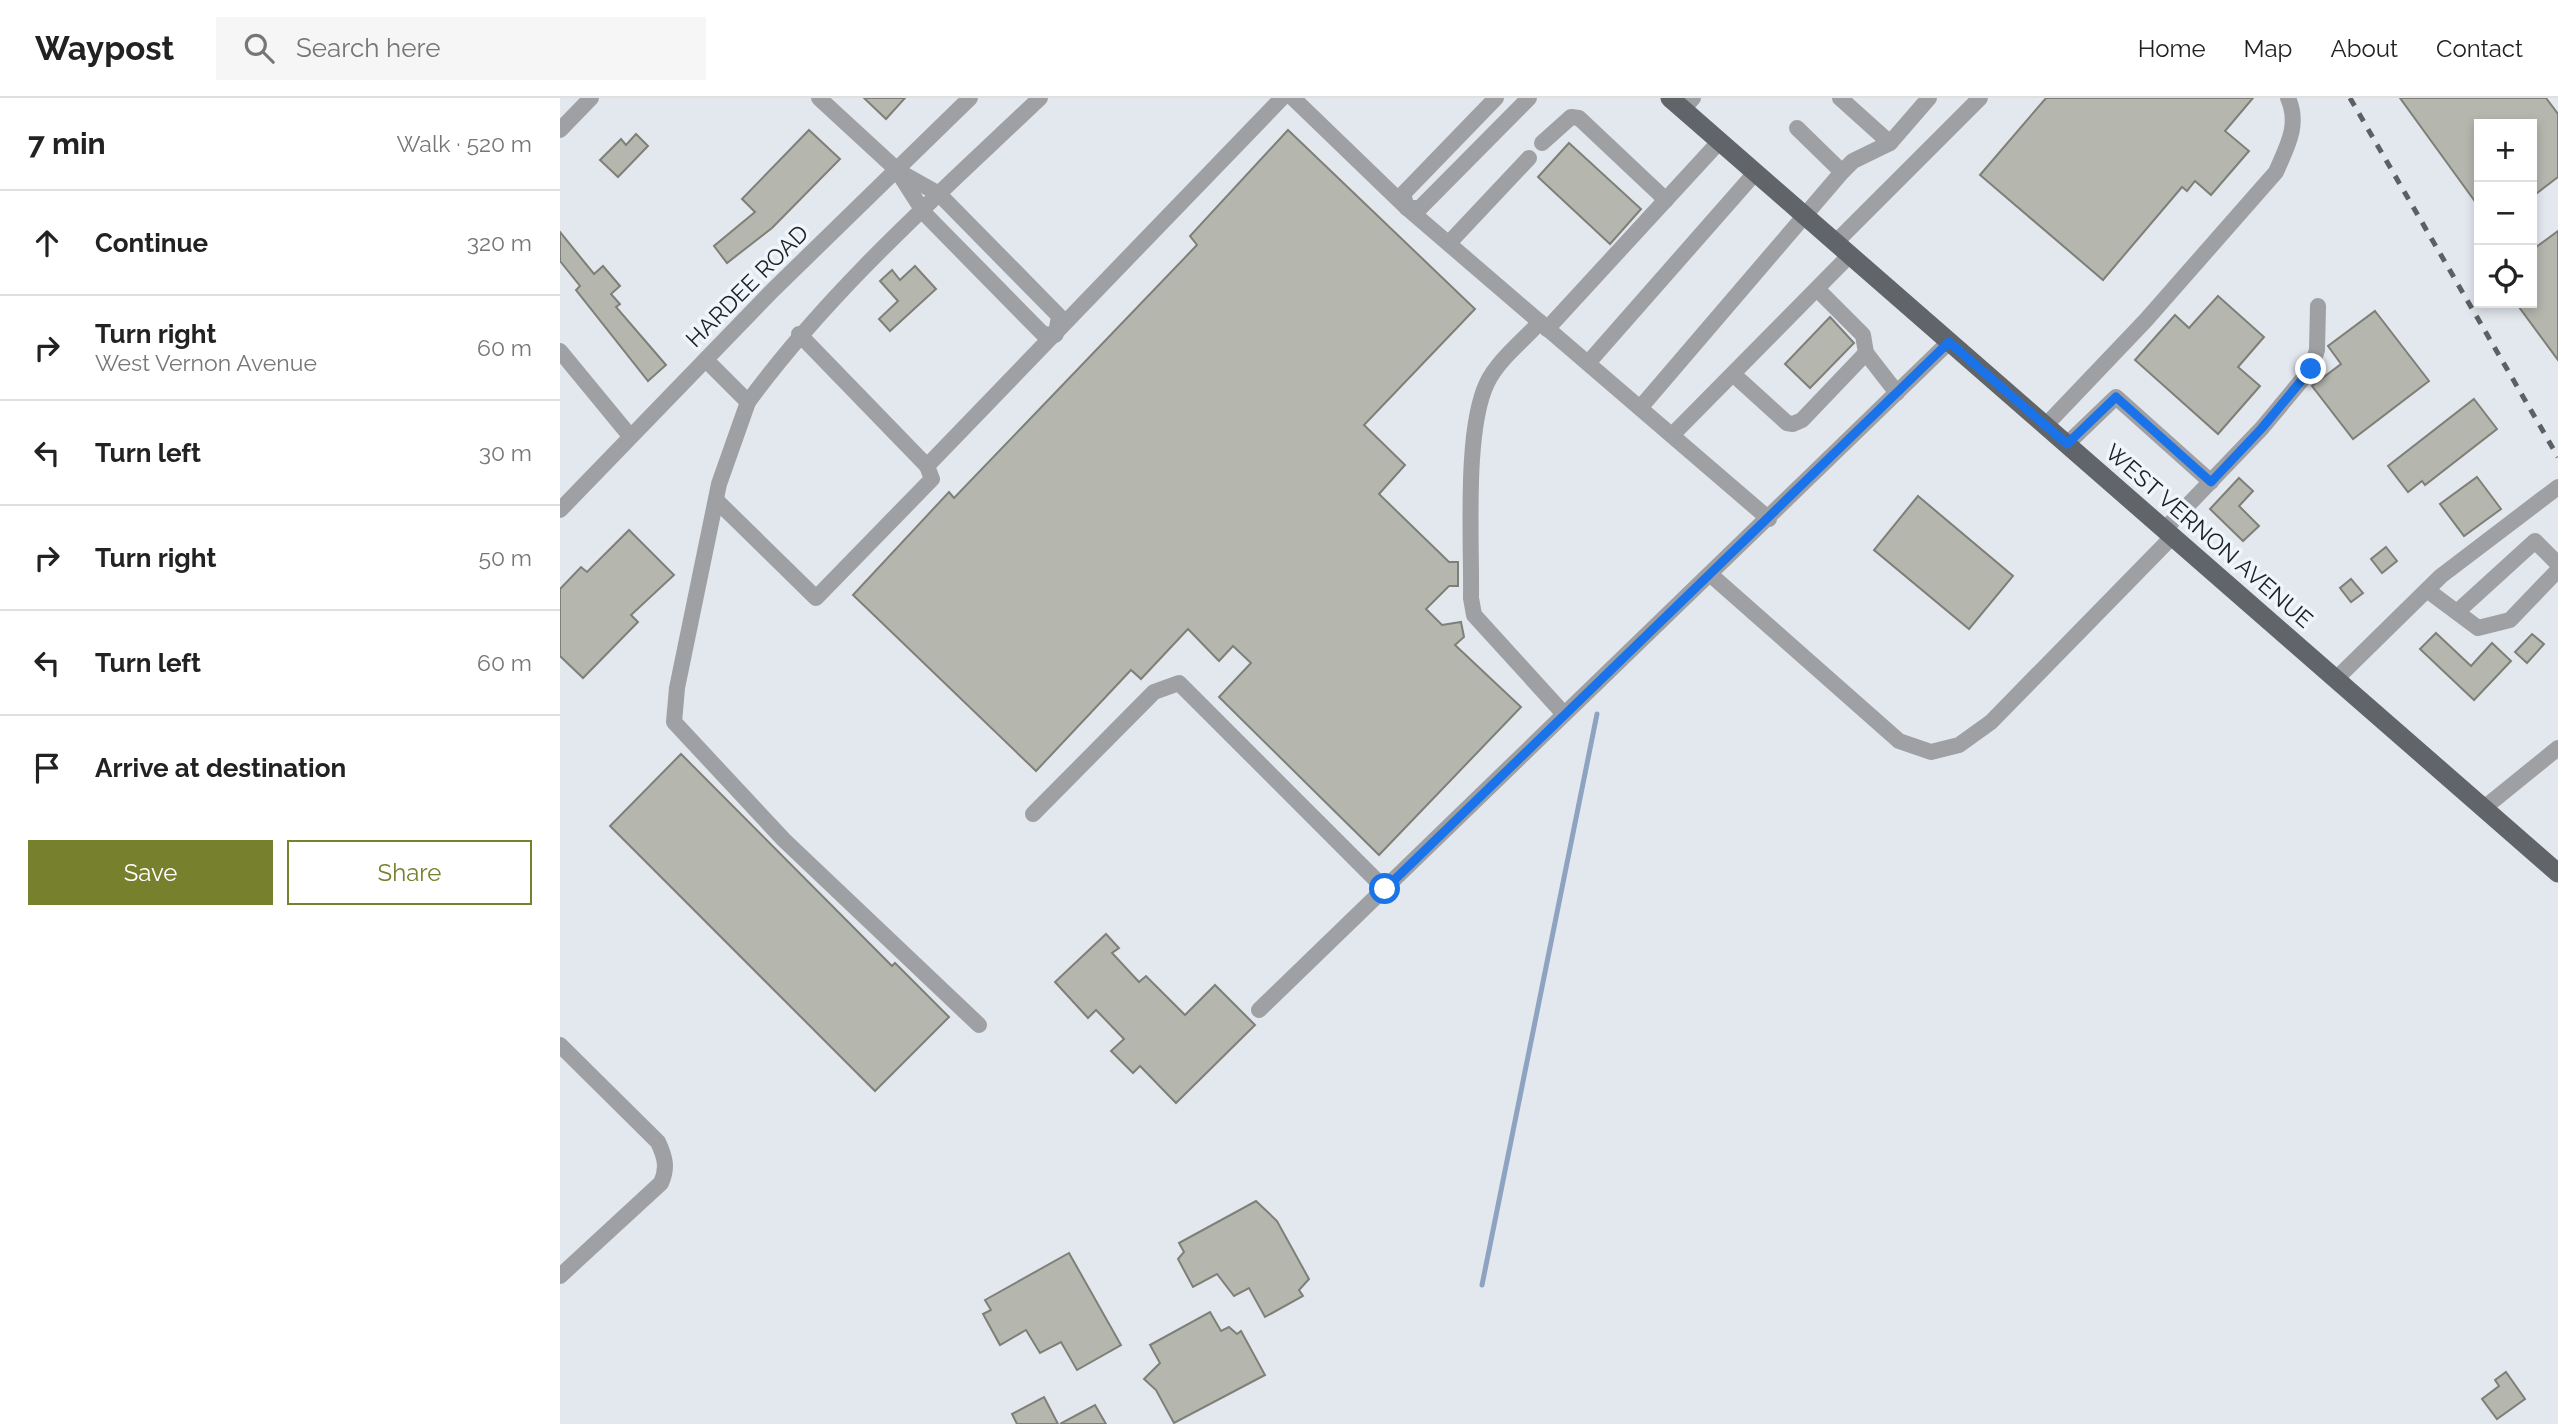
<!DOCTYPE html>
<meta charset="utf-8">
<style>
body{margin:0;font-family:Raleway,sans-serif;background:#f6f6f6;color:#222}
.controls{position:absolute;right:21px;top:21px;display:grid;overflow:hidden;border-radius:0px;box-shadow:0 4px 10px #0003}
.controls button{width:63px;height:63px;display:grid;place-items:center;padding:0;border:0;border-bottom:2px solid #e0e0e0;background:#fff;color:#222;font:35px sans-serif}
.stop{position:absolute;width:21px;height:21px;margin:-16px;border:5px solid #1a73e8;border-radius:50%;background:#fff}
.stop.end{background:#1a73e8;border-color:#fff;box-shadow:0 2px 7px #0008}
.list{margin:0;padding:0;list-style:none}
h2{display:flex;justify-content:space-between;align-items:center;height:91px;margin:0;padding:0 28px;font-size:30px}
h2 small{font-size:23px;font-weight:400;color:#767676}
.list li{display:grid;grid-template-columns:46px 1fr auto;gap:21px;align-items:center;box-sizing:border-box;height:105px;padding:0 28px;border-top:2px solid #e0e0e0}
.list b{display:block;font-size:26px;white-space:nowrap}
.list p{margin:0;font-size:23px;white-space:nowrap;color:#767676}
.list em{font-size:23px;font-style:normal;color:#767676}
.actions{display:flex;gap:14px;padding:21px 28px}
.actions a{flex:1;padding:16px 0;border:2px solid #76802d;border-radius:0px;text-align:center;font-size:24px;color:#76802d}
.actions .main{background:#76802d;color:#fff}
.icon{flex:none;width:38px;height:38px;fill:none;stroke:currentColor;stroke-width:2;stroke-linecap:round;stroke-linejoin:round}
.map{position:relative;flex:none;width:1998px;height:1326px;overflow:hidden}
header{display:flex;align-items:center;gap:42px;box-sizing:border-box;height:98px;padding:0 35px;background:#fff;border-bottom:2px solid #e0e0e0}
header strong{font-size:33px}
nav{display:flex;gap:38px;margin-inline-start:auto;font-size:24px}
.search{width:490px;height:63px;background:#f6f6f6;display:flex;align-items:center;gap:18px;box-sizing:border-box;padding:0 24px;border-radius:0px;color:#767676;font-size:26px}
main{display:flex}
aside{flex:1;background:#fff}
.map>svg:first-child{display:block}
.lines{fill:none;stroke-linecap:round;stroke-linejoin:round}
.stream{stroke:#8ea3c0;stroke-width:5}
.building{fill:#b5b6ae;stroke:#7e8078;stroke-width:2}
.minor{stroke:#9ea0a3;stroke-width:16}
.major{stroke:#61656a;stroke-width:19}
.rail{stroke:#5c5f63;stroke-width:5;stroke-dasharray:9 9;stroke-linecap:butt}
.route{stroke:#1a73e8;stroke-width:9}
.labels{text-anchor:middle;stroke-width:7;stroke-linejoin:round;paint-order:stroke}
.street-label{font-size:23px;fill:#202124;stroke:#f0f5fd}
</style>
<header>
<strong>Waypost</strong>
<div class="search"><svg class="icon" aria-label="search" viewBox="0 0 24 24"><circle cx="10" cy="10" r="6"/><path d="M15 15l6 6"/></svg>Search here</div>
<nav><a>Home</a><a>Map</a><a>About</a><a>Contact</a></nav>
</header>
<main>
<aside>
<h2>7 min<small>Walk · 520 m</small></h2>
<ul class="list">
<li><svg class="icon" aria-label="ahead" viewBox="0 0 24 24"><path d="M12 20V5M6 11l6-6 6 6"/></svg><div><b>Continue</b></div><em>320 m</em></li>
<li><svg class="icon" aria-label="right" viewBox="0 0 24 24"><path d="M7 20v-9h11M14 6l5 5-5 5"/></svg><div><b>Turn right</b><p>West Vernon Avenue</p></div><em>60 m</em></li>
<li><svg class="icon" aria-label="left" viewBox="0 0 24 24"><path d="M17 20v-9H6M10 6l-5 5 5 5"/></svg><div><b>Turn left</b></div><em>30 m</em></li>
<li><svg class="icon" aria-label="right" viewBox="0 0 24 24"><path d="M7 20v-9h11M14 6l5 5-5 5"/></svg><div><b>Turn right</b></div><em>50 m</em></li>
<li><svg class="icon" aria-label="left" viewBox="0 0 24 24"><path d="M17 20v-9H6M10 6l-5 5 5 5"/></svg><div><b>Turn left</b></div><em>60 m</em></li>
<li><svg class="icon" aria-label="arrive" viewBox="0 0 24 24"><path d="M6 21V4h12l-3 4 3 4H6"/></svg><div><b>Arrive at destination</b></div></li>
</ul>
<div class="actions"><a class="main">Save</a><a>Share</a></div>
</aside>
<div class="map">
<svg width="1998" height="1326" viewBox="0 0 1998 1326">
<rect width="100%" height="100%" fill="#e3e8ef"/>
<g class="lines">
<polyline class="stream" points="922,1187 1037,616"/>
</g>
<g class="building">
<polygon points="304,0 345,0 326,21"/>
<polygon points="1486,0 1693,0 1665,33 1689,53 1651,97 1635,83 1627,93 1622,89 1543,182 1420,77"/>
<polygon points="1840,0 1986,0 1998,16 1998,79 1972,99 1972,26 1919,26 1919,109"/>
<polygon points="249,32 280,61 212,130 167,165 154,148 195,114 182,101"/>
<polygon points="728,32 915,211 804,327 845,367 819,396 889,464 898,464 898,488 889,488 866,511 882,527 901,524 904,539 895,547 961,609 819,757 659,599 691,565 673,548 659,563 628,531 581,581 571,572 476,673 293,497 389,394 394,400 637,147 630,138"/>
<polygon points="76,36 88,48 58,79 40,62 61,41 66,47"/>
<polygon points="1009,45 1081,111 1050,146 978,79"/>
<polygon points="1998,133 1998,262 1956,205 1972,205 1972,152"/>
<polygon points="0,134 34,176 43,168 60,188 51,196 60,206 56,209 106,267 88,283 16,192 20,188 0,163"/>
<polygon points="355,168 376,191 330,233 319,221 338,203 320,183 332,172 340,182"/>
<polygon points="1658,198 1704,239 1678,269 1700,288 1658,336 1575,262 1615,217 1629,230"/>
<polygon points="1815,213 1869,283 1793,341 1752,288 1781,266 1768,248"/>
<polygon points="1270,219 1294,245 1250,290 1225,266"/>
<polygon points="1914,301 1937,331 1865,387 1862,383 1848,394 1828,368"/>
<polygon points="1917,379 1941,411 1904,438 1880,406"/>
<polygon points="1679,380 1693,393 1679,408 1699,428 1683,443 1650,411"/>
<polygon points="1358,398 1453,478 1409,531 1314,452"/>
<polygon points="69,432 114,477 71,517 78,524 23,580 0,558 0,491 21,469 27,474"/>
<polygon points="1826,449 1837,463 1822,475 1811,461"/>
<polygon points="1791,481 1803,495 1791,504 1780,490"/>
<polygon points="1876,535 1911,568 1932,545 1951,563 1914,602 1860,551"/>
<polygon points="1972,536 1984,546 1967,565 1955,554"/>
<polygon points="121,656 332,868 335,865 389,919 315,993 50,728"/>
<polygon points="546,836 559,850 552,855 579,884 586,878 625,917 655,887 695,927 616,1005 580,968 573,975 551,953 564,941 536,912 528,920 495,884"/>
<polygon points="696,1103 717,1123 749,1181 739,1192 743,1198 705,1219 689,1190 674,1198 657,1176 633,1189 618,1161 624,1154 619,1145"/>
<polygon points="509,1155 561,1247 517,1272 501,1244 480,1255 466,1232 440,1247 423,1216 431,1212 425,1202"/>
<polygon points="650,1214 661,1233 669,1229 677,1236 681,1233 705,1277 614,1325 596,1292 584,1281 600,1265 590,1247"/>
<polygon points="1946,1274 1965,1301 1937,1321 1922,1301 1939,1288 1935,1282"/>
<polygon points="484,1299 498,1326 457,1326 452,1316"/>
<polygon points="535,1307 546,1326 500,1326"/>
</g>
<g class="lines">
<g class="minor">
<polyline points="259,0 336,71 365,116 483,236 495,237"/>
<polyline points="733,0 847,110 1209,421"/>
<polyline points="936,0 843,96 847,110 860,110 969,0"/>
<polyline points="1280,0 1330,45"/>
<polyline points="1123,12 1133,0"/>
<polyline points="1237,30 1282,74"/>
<polyline points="0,32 31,0"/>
<polyline points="982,45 1011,19 1019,20 1106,102"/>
<polyline points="338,73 379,96 499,218 496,236"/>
<polyline points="889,145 969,60"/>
<polyline points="1275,145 1420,0"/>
<polyline points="1257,191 1303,237 1306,255"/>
<path d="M 980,224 C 963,243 938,262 927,285 C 904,333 912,445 911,500 L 914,517 L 1004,616"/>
<polyline points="987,231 1159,44"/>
<polyline points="239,236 367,368"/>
<polyline points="0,253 70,338"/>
<polyline points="146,262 188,304 159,386 117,590 114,624 224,742 419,927"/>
<polyline points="1028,265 1195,75"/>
<polyline points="1173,276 1227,325 1233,326 1242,322 1306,255 1337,295"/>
<path d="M 188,304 C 271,191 378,97 480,0"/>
<polyline points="1080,310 1282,74 1293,63 1330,45 1369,0"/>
<path d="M 1485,328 L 1586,222 L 1716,74 C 1727,48 1740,27 1728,0"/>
<polyline points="1112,337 1289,158"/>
<polyline points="1507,346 1556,299 1651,384"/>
<polyline points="156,402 256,500 372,381 367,368 722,0"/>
<polyline points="0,412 213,192 410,0"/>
<polyline points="1605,431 1702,330 1751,271 1757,252 1758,208"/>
<polyline points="1151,477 1339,643 1371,654 1399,647 1431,624 1613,438"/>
<polyline points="1867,492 1918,530 1950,522 1998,472"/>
<polyline points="1897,514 1975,443 1998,466"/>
<polyline points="1776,581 1881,478 1998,389"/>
<polyline points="1924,710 1998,650"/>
<polyline points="473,716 594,594 619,585 825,791"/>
<polyline points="699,912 1389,244"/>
<path d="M 0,947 L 98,1044 C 105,1059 108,1070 101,1085 L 0,1178"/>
</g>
<polyline class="major" points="1110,0 1998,775"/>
<polyline class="rail" points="1790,0 1998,359"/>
</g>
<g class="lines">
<polyline class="route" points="825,791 1389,244 1507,346 1556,299 1651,384 1702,330 1751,271"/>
</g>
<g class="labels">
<g class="street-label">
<text transform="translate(187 188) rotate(-45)" y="8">HARDEE ROAD</text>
<text transform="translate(1649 438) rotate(41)" y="8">WEST VERNON AVENUE</text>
</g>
</g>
</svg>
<div class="controls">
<button>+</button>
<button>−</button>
<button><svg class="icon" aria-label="locate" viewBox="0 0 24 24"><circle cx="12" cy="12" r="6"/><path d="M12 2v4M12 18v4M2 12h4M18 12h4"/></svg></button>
</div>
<div class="stop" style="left:825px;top:791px"></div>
<div class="stop end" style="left:1751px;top:271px"></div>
</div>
</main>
